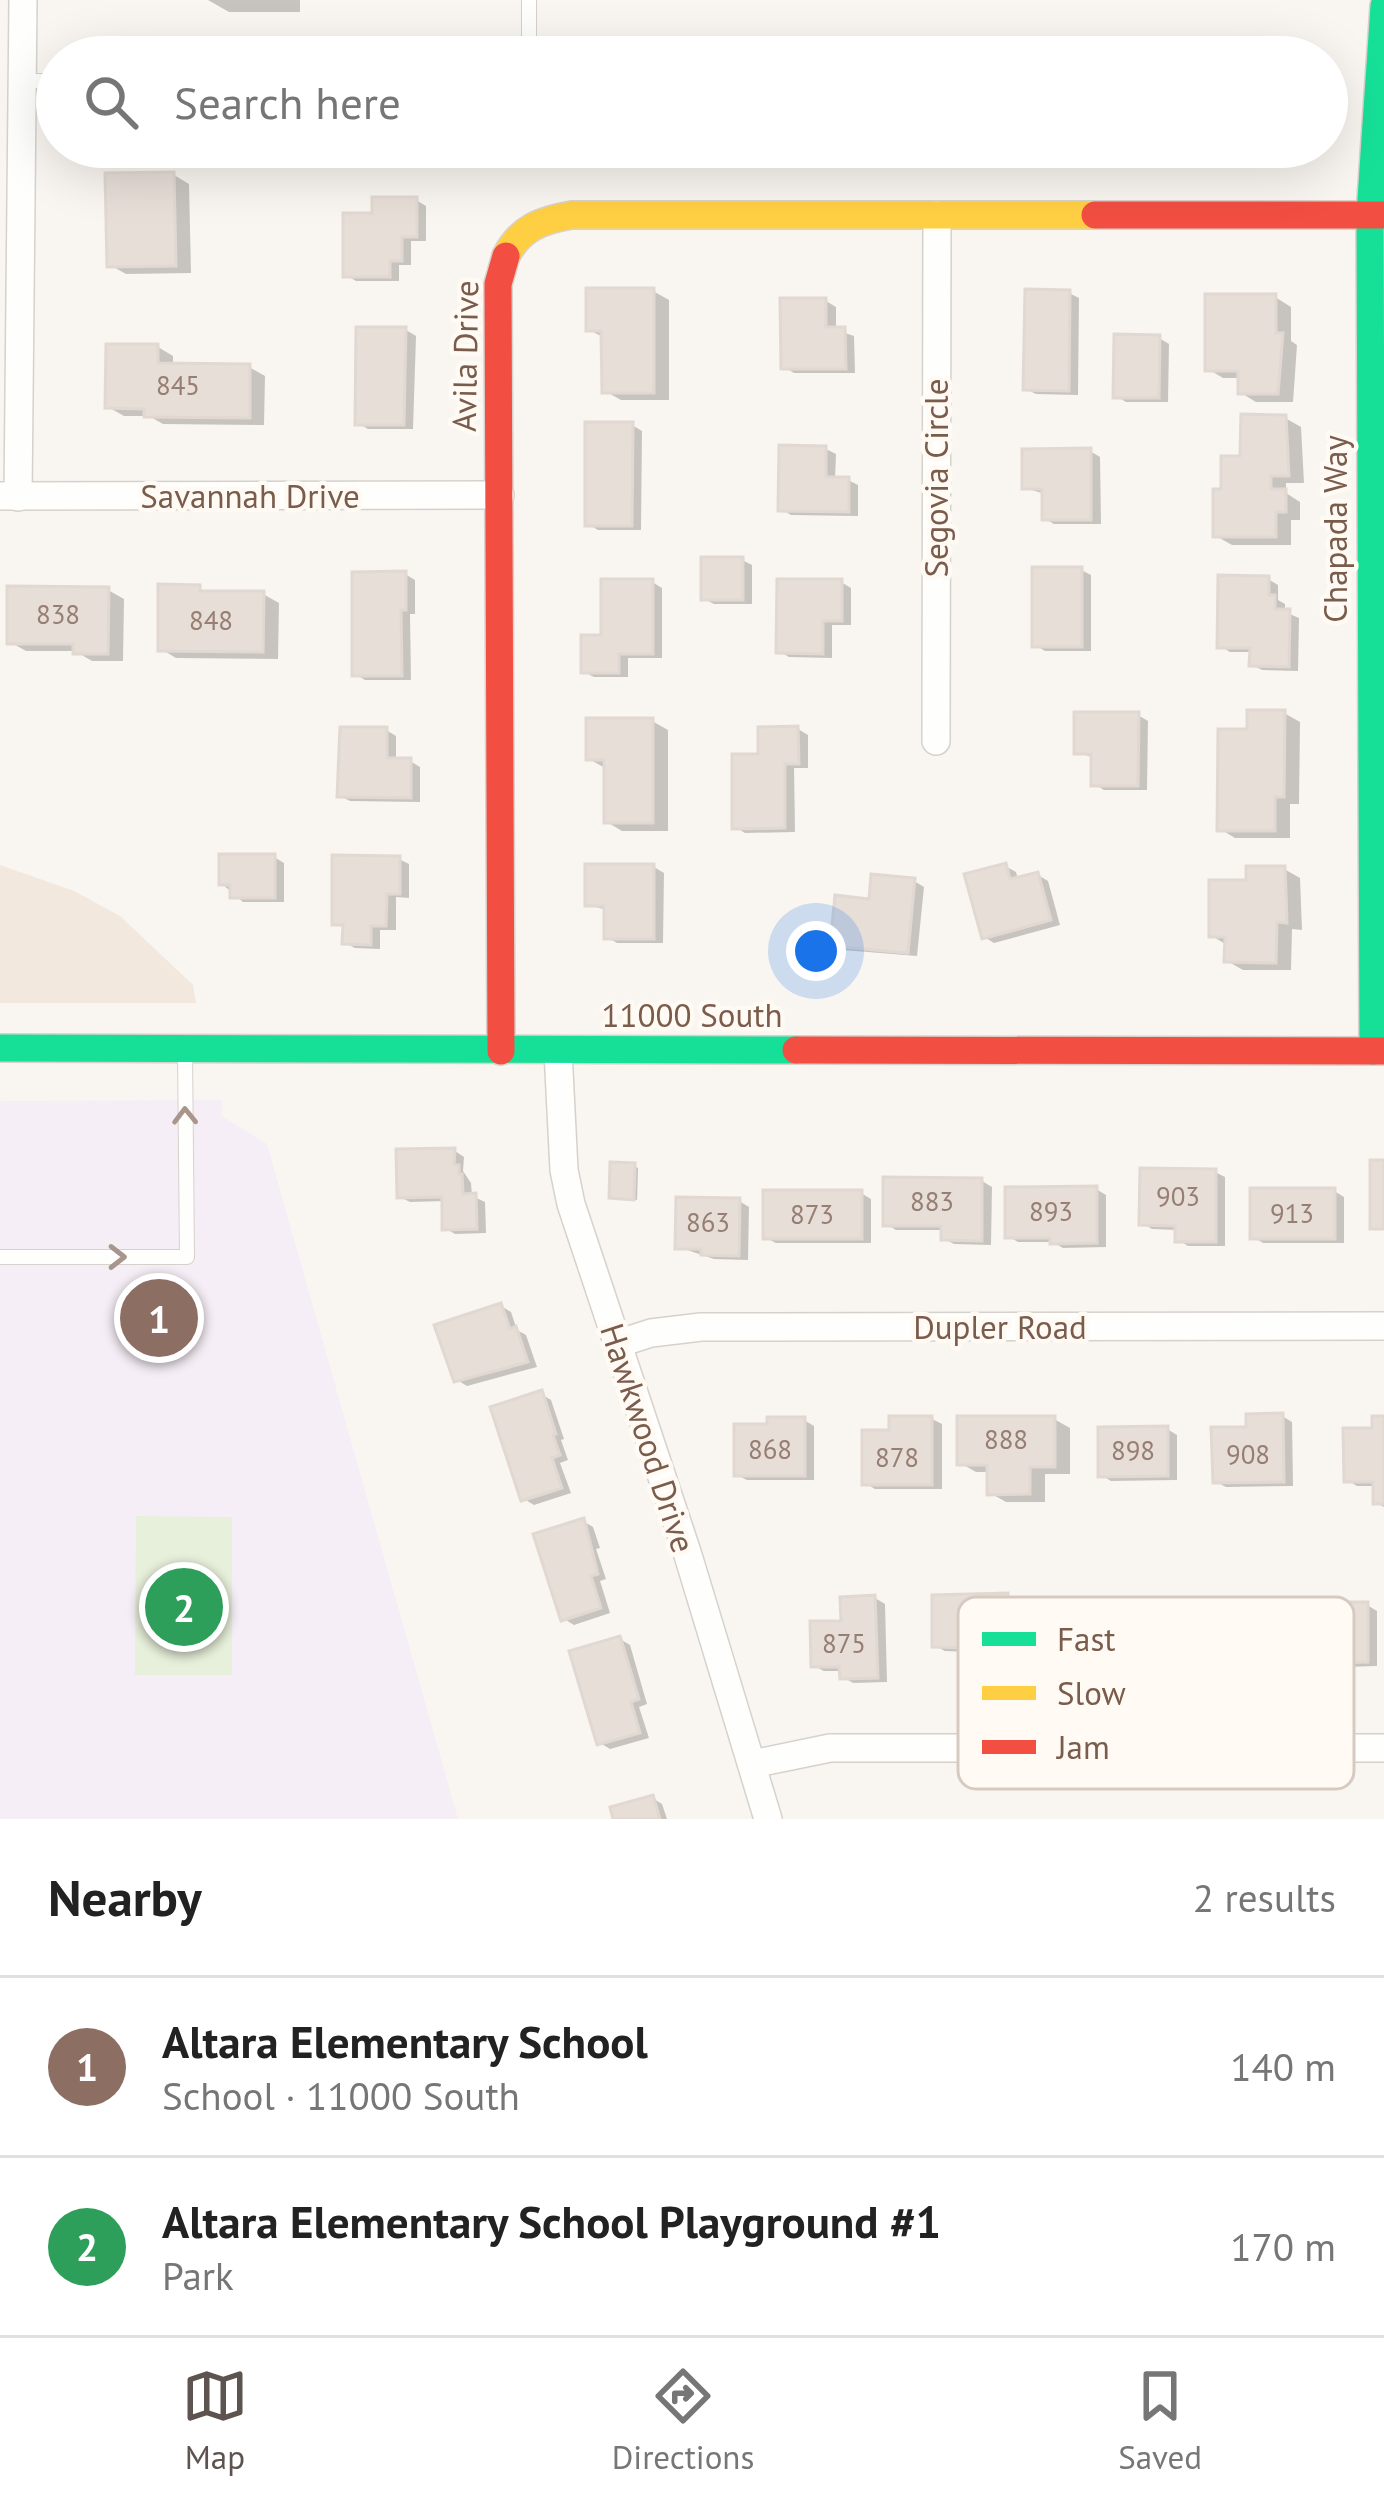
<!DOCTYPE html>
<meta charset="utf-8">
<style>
body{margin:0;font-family:"PT Sans",sans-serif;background:#f6f6f6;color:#222}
.you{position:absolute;left:816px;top:951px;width:42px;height:42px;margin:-30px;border:9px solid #fff;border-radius:50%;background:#1a73e8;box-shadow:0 0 0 18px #1a73e833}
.badge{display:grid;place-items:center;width:78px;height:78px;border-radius:50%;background:#5d544f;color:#fff;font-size:39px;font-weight:700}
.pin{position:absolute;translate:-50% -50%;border:6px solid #fff;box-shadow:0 3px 12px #0006}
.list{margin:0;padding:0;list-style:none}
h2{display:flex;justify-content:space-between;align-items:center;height:156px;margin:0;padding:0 48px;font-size:51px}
h2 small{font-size:39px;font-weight:400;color:#767676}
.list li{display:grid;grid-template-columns:78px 1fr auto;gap:36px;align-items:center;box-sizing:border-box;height:180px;padding:0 48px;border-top:3px solid #e0e0e0}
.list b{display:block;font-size:45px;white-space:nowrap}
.list p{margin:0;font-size:39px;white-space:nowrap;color:#767676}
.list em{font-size:39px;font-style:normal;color:#767676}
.icon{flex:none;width:66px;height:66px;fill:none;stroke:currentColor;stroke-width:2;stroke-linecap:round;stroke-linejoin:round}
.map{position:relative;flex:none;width:1384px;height:1819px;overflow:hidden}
.search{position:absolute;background:#fff;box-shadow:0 12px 48px #0002;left:36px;right:36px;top:36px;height:132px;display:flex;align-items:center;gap:30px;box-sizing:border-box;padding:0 42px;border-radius:66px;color:#767676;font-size:45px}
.sheet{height:516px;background:#fff}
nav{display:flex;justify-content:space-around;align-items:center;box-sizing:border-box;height:168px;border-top:3px solid #e0e0e0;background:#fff;font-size:33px;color:#767676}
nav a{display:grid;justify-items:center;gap:6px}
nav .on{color:#5d544f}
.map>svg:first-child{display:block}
.residential{fill:#f2e8de}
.education{fill:#f6eef6}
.green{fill:#e7f0db}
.shadow{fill:#0003}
.building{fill:#e6ded7;stroke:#e2d8d2;stroke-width:3}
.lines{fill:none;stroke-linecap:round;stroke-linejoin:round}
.lane-casing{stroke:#d7d1cb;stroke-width:16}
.street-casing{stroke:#d7d1cb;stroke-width:30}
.fast-casing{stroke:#d9d2cb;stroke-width:30}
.slow-casing{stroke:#d9d2cb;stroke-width:30}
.jam-casing{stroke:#d9d2cb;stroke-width:30}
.lane{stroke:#fefefd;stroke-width:14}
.street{stroke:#fefefd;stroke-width:27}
.fast{stroke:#16e098;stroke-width:27}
.slow{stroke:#ffcf43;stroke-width:27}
.jam{stroke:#f24e42;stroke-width:27}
.oneway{stroke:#a8958b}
.labels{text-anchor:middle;stroke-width:9;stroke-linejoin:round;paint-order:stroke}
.number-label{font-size:27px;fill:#977e72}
.street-label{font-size:33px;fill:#7a5c4d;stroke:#fffaf3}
.key{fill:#fffaf3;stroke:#d7cbc1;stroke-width:3}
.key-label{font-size:33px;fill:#7a5c4d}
</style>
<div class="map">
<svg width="1384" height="1819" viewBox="0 0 1384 1819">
<rect width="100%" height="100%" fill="#f9f5f0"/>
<polygon class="residential" points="0,865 74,891 120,916 193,985 196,1003 0,1003"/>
<polygon class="education" points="222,1100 222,1116 267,1144 458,1819 0,1819 0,1101"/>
<polygon class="green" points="136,1516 232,1517 232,1675 135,1675"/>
<g class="shadow">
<polygon points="208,0 300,0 300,12 229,12"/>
<polygon points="174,175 189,184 191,273 126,274 110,265"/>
<polygon points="416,200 426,206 426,241 411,241 411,265 399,265 399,281 356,281 346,275 375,216"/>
<polygon points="653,291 669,300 669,400 621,400 605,391 605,338 589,330"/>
<polygon points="1069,293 1079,298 1078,395 1036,394 1026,389"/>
<polygon points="1275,297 1291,307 1291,341 1297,345 1293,402 1256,402 1241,393 1241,378 1223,378 1208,369"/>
<polygon points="826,301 836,307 836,330 854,336 855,373 794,373 784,367"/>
<polygon points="406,330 416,336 413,429 368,429 358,423"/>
<polygon points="1159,338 1169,344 1168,402 1126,402 1116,396"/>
<polygon points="158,347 173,356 173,366 249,367 265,376 264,425 163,424 149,416 124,416 108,407"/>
<polygon points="1285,418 1301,427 1304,483 1286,483 1286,493 1300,502 1300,520 1291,520 1291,545 1232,545 1216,536 1224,492 1243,459"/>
<polygon points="632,425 642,431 641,530 598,530 588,524"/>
<polygon points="826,449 836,454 835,480 848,480 858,485 858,516 791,515 781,509"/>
<polygon points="1090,451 1100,457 1101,524 1054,524 1045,519 1045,494 1025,488"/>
<polygon points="742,560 752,565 752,604 714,604 704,599"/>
<polygon points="1081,570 1091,575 1091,651 1045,651 1035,645"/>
<polygon points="405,574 415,580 415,614 410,614 411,680 365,680 355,674"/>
<polygon points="1268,579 1278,585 1278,600 1285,604 1285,612 1299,618 1298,671 1262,670 1252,665 1252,652 1230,652 1220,646"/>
<polygon points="652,582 662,588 662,658 628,658 628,677 594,677 584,672 604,638"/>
<polygon points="841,582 851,588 851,625 832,625 832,658 789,657 779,651"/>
<polygon points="199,588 209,594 263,594 279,603 278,659 176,658 161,649"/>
<polygon points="108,590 124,599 123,661 92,661 75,651 26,651 10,642"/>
<polygon points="1284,713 1300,722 1299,804 1290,804 1290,838 1235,838 1220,829"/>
<polygon points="1138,715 1148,721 1147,790 1104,790 1094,784 1094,758 1077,752"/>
<polygon points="652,721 668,730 668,831 622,831 607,822 605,768 589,759"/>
<polygon points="798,729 808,735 808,768 794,768 795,832 745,833 735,827 761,757"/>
<polygon points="386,730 396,736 396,761 410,761 420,767 420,802 350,801 340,796"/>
<polygon points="274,857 284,863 284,902 243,902 222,884"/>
<polygon points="399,859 409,864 409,898 396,897 396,930 380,930 380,949 355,948 345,943 346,929 335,923"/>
<polygon points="1005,866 1016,872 1018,880 1038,875 1048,881 1060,925 994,943 984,937"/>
<polygon points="654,867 664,873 663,943 617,943 607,937 607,910 588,905"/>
<polygon points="1284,869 1300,878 1302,930 1292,929 1291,970 1243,970 1227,961 1227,945 1212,936 1249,883"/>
<polygon points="914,881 924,887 917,956 843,950 833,944 872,902"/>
<polygon points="455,1151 464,1157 463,1171 471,1183 472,1196 485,1202 486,1233 455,1234 445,1228 445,1201 410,1202 400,1197"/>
<polygon points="634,1166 638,1168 637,1200 612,1197"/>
<polygon points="1215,1172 1225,1177 1225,1246 1188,1246 1178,1240 1178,1230 1152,1229 1142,1223"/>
<polygon points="982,1181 992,1187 991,1245 954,1244 944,1239 944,1230 896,1230 886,1224"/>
<polygon points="1096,1189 1106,1195 1106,1247 1063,1248 1053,1242 1018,1242 1008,1236"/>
<polygon points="1334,1191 1344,1197 1344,1243 1263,1243 1253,1237"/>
<polygon points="861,1193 871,1199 871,1243 776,1243 766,1238"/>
<polygon points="739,1201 749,1207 748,1260 714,1259 678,1247"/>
<polygon points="501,1306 511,1312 517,1330 526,1335 537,1367 467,1386 457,1380"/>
<polygon points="541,1394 551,1400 564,1439 561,1440 568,1460 560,1463 571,1493 534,1505 524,1499"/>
<polygon points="1282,1416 1292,1422 1293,1486 1226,1487 1216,1482 1249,1430"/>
<polygon points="932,1419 942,1424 942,1489 875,1489 865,1483 892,1433"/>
<polygon points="1054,1419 1070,1428 1070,1474 1045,1474 1045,1502 1006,1502 990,1493 990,1472 976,1472 960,1463"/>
<polygon points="1384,1419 1384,1507 1376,1503 1376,1486 1357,1486 1347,1480"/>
<polygon points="804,1420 814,1426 814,1480 747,1480 737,1475 770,1427"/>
<polygon points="1167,1429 1177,1435 1177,1480 1111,1481 1101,1475"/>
<polygon points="583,1521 593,1527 600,1548 596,1549 606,1579 600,1581 610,1613 574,1625 564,1619"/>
<polygon points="1007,1596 1017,1601 1017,1666 981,1666 971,1660 971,1652 945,1651 935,1646"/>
<polygon points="875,1598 885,1604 887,1682 853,1683 843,1677 842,1671 824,1671 814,1666"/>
<polygon points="1367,1605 1377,1611 1377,1666 1344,1667 1334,1661 1334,1654 1315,1655 1305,1649"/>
<polygon points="620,1639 630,1645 647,1704 639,1707 649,1738 610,1749 600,1743"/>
<polygon points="652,1798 662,1804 667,1819 616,1819"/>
</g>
<g class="building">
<polygon points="1299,47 1300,57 1224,57 1224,48"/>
<polygon points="174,172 176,266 107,267 105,173"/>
<polygon points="372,197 417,197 417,237 402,237 402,261 390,261 390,277 343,277 343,213 372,213"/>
<polygon points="586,288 654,288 654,393 602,393 601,331 586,331"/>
<polygon points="1025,289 1070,290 1069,391 1023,390"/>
<polygon points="1205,294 1276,294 1276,333 1283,333 1278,394 1238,394 1238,371 1205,371"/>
<polygon points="780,298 826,298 826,327 845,327 846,369 781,369"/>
<polygon points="356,327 406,327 404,425 355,425"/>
<polygon points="1114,334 1160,335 1159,398 1113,398"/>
<polygon points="106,344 158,344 158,363 250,364 250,418 144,417 144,409 105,408"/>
<polygon points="1241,414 1286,415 1289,476 1271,476 1271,489 1286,489 1286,512 1276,512 1276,537 1213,537 1213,489 1221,489 1221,456 1240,456"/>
<polygon points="585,422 633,422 632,526 585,526"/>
<polygon points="779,445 826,446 826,477 849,477 849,512 778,511"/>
<polygon points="1091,448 1091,520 1042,520 1042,489 1022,489 1022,449"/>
<rect x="701" y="557" width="42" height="43"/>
<rect x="1032" y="567" width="50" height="80"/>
<polygon points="406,571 406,610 401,610 402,676 352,676 352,572"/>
<polygon points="1218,575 1269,576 1269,595 1275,595 1275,609 1290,609 1289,667 1249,666 1250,648 1217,648"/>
<polygon points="601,579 653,579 653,654 619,654 619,673 581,673 581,635 601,635"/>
<polygon points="777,579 842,579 842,621 823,621 823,654 776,653"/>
<polygon points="158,584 200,585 200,591 264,591 263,652 158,651"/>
<polygon points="7,586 109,587 108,654 73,654 73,644 7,644"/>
<polygon points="1247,710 1285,710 1284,797 1275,797 1275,831 1217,831 1218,729 1247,729"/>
<polygon points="1074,712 1139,712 1138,786 1091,786 1091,754 1074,754"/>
<polygon points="586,718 653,718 653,823 604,823 604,760 586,760"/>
<polygon points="798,726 799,764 785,764 785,828 732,829 732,754 758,754 758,727"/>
<polygon points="340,727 387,727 387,758 411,758 411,798 337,797"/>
<polygon points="219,854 275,854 275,898 230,898 230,885 219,885"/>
<polygon points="332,855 400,856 400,894 387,894 386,926 371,926 371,945 342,944 343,925 332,925"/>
<polygon points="1006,863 1010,879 1038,872 1051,920 982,939 964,874"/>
<polygon points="585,864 654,864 654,939 604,939 604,906 585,906"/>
<polygon points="1246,866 1285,866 1287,923 1277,922 1276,963 1224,962 1225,937 1209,937 1209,880 1246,880"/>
<polygon points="871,874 915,878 908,953 830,946 835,895 869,899"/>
<polygon points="455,1148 454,1165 459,1165 459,1174 462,1174 463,1194 476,1193 477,1229 442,1230 442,1197 397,1198 396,1149"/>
<rect x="1370" y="1160" width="14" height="69"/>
<polygon points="610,1162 635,1163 634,1200 609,1198"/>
<polygon points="1140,1168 1216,1169 1216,1242 1175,1242 1175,1226 1139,1225"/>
<polygon points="883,1177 982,1178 982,1241 941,1240 941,1226 883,1226"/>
<polygon points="1097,1186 1097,1243 1050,1244 1050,1238 1005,1238 1005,1187"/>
<rect x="1250" y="1188" width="85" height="51"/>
<rect x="763" y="1190" width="99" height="49"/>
<polygon points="676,1197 740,1198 739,1256 701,1255 701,1249 675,1249"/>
<polygon points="501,1303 510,1329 516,1326 528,1362 454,1382 434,1325"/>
<polygon points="542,1390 556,1434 553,1435 560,1455 552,1458 562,1488 521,1501 490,1407"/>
<polygon points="1283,1413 1284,1482 1213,1483 1211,1427 1246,1427 1246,1414"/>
<polygon points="889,1416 932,1416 932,1485 862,1485 862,1430 889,1430"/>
<polygon points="957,1416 1055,1416 1055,1467 1030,1467 1030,1494 987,1495 987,1465 957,1465"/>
<polygon points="1372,1416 1384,1416 1384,1504 1373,1504 1373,1482 1344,1482 1343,1428 1372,1428"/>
<polygon points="767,1417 805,1417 805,1476 734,1476 734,1424 767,1424"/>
<polygon points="1168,1426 1168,1476 1098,1477 1098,1427"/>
<polygon points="584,1518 598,1574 591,1576 601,1608 561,1621 533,1534"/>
<polygon points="1008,1593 1008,1662 968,1662 968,1648 932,1647 932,1595"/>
<polygon points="875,1595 878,1678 840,1679 839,1667 811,1667 810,1621 841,1621 840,1597"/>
<polygon points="1301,1602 1368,1602 1368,1662 1331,1663 1331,1650 1302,1651"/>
<polygon points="620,1636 639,1699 631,1702 640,1733 597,1745 569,1651"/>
<polygon points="653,1795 660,1819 613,1819 610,1807"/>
</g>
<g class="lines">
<defs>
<g id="lane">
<polyline points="529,0 529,57"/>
<polyline points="23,81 57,81"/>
<polyline points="0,1257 187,1257 185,1051"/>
</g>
<g id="street">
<polyline points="0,496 500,495"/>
<polyline points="18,497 23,0"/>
<polyline points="936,741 937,215"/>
<polyline points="558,1051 564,1170 571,1204 687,1552 768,1819"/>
<polyline points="617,1344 651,1333 701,1327 1384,1326"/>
<polyline points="752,1764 830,1748 1384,1748"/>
</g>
<g id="fast">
<polyline points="0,1048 796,1050"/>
<polyline points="1373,1051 1370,214 1384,6"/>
</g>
<path id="slow" d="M 506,256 C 520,228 542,220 572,215 L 1095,215"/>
<g id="jam">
<polyline points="1095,215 1384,215"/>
<polyline points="796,1050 1384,1051"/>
<polyline points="501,1051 498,284 506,256"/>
</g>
</defs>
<use href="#lane" class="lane-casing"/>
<use href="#street" class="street-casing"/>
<use href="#fast" class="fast-casing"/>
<use href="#slow" class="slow-casing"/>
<use href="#jam" class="jam-casing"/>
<use href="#lane" class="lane"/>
<use href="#street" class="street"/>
<use href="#fast" class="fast"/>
<use href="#slow" class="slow"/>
<use href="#jam" class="jam"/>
</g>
<defs><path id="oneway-chevron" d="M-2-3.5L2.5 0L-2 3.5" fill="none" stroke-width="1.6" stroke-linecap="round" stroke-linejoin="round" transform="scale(3)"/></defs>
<g class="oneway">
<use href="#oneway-chevron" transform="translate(185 1116) rotate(-91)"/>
<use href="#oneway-chevron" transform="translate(117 1257)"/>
</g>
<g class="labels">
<g class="number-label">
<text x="178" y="395">845</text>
<text x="58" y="624">838</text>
<text x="211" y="630">848</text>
<text x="1178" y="1206">903</text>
<text x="932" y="1211">883</text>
<text x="1051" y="1221">893</text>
<text x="1292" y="1223">913</text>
<text x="812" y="1224">873</text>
<text x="708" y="1232">863</text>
<text x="1006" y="1449">888</text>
<text x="770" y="1459">868</text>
<text x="1133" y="1460">898</text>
<text x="1248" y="1464">908</text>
<text x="897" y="1467">878</text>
<text x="844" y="1653">875</text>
</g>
<g class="street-label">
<text transform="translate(465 356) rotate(-89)" y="12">Avila Drive</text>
<text transform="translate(936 478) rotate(-90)" y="12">Segovia Circle</text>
<text x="250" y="508">Savannah Drive</text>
<text transform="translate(1335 529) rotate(-90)" y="12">Chapada Way</text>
<text x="692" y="1027">11000 South</text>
<text x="1000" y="1339">Dupler Road</text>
<text transform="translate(648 1438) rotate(72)" y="12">Hawkwood Drive</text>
</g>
</g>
<rect x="958" y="1597" width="396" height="192" rx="18" class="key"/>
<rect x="982" y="1632" width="54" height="14" fill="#16e098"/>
<rect x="982" y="1686" width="54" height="14" fill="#ffcf43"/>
<rect x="982" y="1740" width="54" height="14" fill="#f24e42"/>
<g class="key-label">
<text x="1057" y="1651">Fast</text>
<text x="1057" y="1705">Slow</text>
<text x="1057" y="1759">Jam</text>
</g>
</svg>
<div class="you"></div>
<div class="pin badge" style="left:159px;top:1318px;background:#8d6e63">1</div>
<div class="pin badge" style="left:184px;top:1607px;background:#2e9e5b">2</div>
<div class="search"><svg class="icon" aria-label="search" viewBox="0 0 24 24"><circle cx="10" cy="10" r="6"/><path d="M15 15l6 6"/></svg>Search here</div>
</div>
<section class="sheet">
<h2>Nearby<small>2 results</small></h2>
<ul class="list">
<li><span class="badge" style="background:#8d6e63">1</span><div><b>Altara Elementary School</b><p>School · 11000 South</p></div><em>140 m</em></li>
<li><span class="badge" style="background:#2e9e5b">2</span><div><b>Altara Elementary School Playground #1</b><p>Park</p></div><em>170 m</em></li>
</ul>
</section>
<nav>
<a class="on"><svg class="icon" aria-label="map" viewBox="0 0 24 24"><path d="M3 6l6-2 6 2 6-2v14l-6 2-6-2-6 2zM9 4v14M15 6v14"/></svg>Map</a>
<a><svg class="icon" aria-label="directions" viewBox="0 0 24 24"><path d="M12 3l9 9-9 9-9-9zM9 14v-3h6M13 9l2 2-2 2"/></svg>Directions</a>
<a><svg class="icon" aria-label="saved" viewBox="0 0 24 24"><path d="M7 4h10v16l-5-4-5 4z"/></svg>Saved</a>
</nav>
